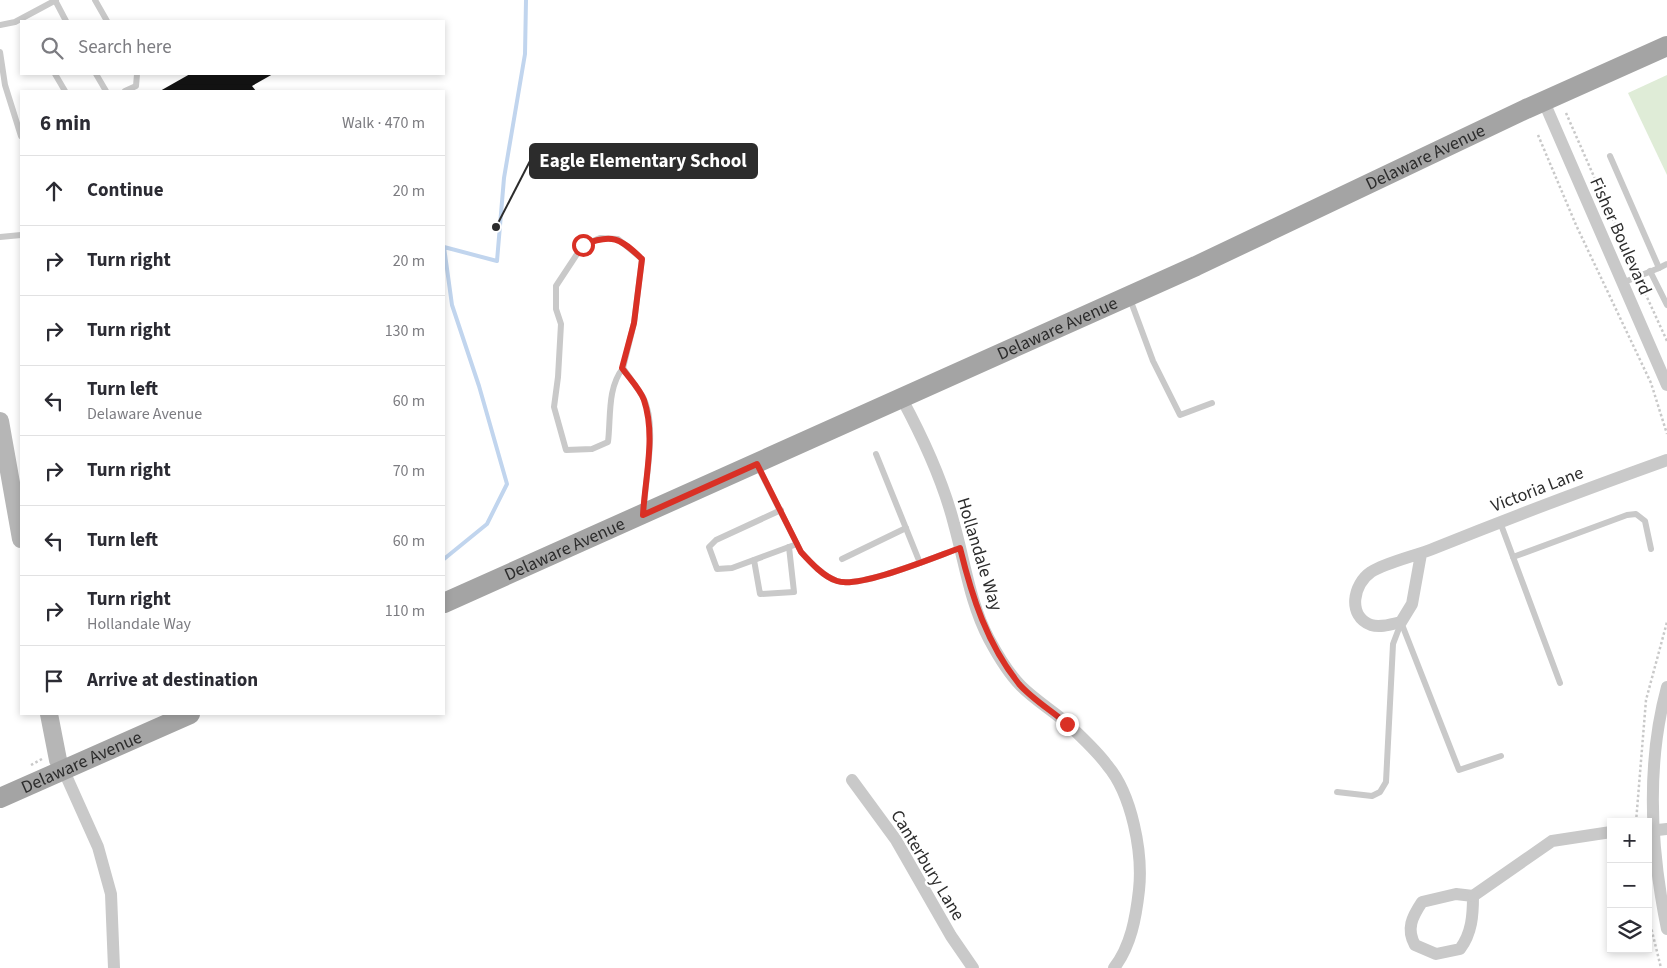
<!DOCTYPE html>
<meta charset="utf-8">
<style>
body{margin:0;font-family:"Source Sans 3",sans-serif;background:#f2f2f3;color:#2b2b33}
.controls{position:absolute;right:15px;bottom:15px;display:grid;overflow:hidden;border-radius:0px;box-shadow:0 2px 8px #0003}
.controls button{width:45px;height:45px;display:grid;place-items:center;padding:0;border:0;border-bottom:1px solid #e1e1e2;background:#fff;color:#2b2b33;font:25px sans-serif}
.stop{position:absolute;width:15px;height:15px;margin:-11px;border:4px solid #d93025;border-radius:50%;background:#fff}
.stop.end{background:#d93025;border-color:#fff;box-shadow:0 1px 5px #0008}
.list{margin:0;padding:0;list-style:none}
h2{display:flex;justify-content:space-between;align-items:center;height:65px;margin:0;padding:0 20px;font-size:21px}
h2 small{font-size:16px;font-weight:400;color:#7c7c81}
.list li{display:grid;grid-template-columns:32px 1fr auto;gap:15px;align-items:center;box-sizing:border-box;height:70px;padding:0 20px;border-top:1px solid #e1e1e2}
.list b{display:block;font-size:19px;white-space:nowrap}
.list p{margin:0;font-size:16px;white-space:nowrap;color:#7c7c81}
.list em{font-size:16px;font-style:normal;color:#7c7c81}
.icon{flex:none;width:28px;height:28px;fill:none;stroke:currentColor;stroke-width:2;stroke-linecap:round;stroke-linejoin:round}
.map{position:relative;flex:none;width:1667px;height:968px;overflow:hidden}
.search{position:absolute;background:#fff;box-shadow:0 2px 8px #0003;left:20px;top:20px;width:425px;height:55px;display:flex;align-items:center;gap:12px;box-sizing:border-box;padding:0 18px;border-radius:0px;color:#7c7c81;font-size:19px}
.panel{position:absolute;background:#fff;box-shadow:0 2px 8px #0003;left:20px;top:90px;width:425px;height:625px;border-radius:0px}
.map>svg:first-child{display:block}
.green{fill:#dfecd7}
.lines{fill:none;stroke-linecap:round;stroke-linejoin:round}
.stream{stroke:#c1d5ee;stroke-width:4}
.building{fill:#131313}
.path{stroke:#c9c9c9;stroke-width:2.5;stroke-dasharray:2.5 2.5;stroke-linecap:butt}
.lane{stroke:#c9c9c9;stroke-width:6}
.street{stroke:#c9c9c9;stroke-width:12}
.secondary{stroke:#b6b6b6;stroke-width:18}
.primary{stroke:#a4a4a4;stroke-width:20}
.route{stroke:#d93025;stroke-width:6}
.labels{text-anchor:middle;stroke-width:5;stroke-linejoin:round;paint-order:stroke}
.street-label{font-size:18px;fill:#2c2c2c;stroke:#fff}
.leader{fill:none;stroke:#2c2c2c;stroke-width:2}
.callout-dot{fill:#2c2c2c;stroke:#fff;stroke-width:2}
.callout{fill:#2c2c2c;stroke:#2c2c2c;stroke-width:2}
.callout-label{font-size:19px;text-anchor:middle;font-weight:bold;fill:#fff}
</style>
<div class="map">
<svg width="1667" height="968" viewBox="0 0 1667 968">
<rect width="100%" height="100%" fill="#fff"/>
<polygon class="green" points="1667,75 1667,175 1628,93"/>
<g class="lines">
<polyline class="stream" points="444,559 487,524 507,484 479,386 452,305 444,247 497,261 504,178 525,54 526,0"/>
</g>
<polygon class="building" points="190,74 273,74 252,86 256,91 160,91"/>
<g class="lines">
<g class="path">
<polyline points="1566,113 1635,270"/>
<polyline points="1538,135 1576,225 1651,383 1667,434"/>
<polyline points="1641,284 1667,341"/>
<polyline points="31,765 42,759"/>
<polyline points="1636,822 1646,700 1667,622"/>
<polyline points="1648,915 1661,968"/>
</g>
<g class="lane">
<polyline points="55,0 66,21"/>
<polyline points="95,0 107,21"/>
<polyline points="0,25 15,22 56,0"/>
<polyline points="0,52 5,85 21,136"/>
<polyline points="55,74 65,91"/>
<polyline points="96,74 106,91"/>
<polyline points="125,91 136,86 137,74"/>
<polyline points="1610,156 1659,268 1622,283"/>
<polyline points="0,237 21,235"/>
<polyline points="1659,268 1667,264"/>
<polyline points="1650,271 1667,305"/>
<polyline points="1130,299 1153,361 1180,415 1212,403"/>
<path d="M 623,368 C 607,388 611,418 608,442 L 592,449 L 566,450 L 554,407 L 558,377 L 561,324 L 556,309 L 556,286 L 583,245 L 600,238 L 618,239 L 642,259 L 634,323 L 623,368 C 629,377 637,387 643,397 C 658,426 645,477 644,509"/>
<polyline points="876,454 920,563"/>
<path d="M 757,465 L 801,552 C 811,563 824,577 837,581 C 859,589 937,556 960,548"/>
<polyline points="781,510 716,540 709,547 717,569 732,568 797,544"/>
<polyline points="1500,522 1560,683"/>
<polyline points="1513,557 1627,515 1636,514 1645,521 1651,549"/>
<polyline points="842,559 906,528"/>
<polyline points="754,560 760,594 794,592 789,547"/>
<polyline points="1401,622 1459,770 1501,756"/>
<polyline points="1337,792 1372,796 1380,792 1386,782 1393,644 1401,623"/>
</g>
<g class="street">
<polyline points="1544,102 1667,385"/>
<path d="M 902,399 C 923,438 943,481 954,524 C 965,563 970,603 989,639 C 997,654 1009,674 1021,686 C 1035,700 1053,711 1068,724 C 1081,737 1096,750 1107,765 C 1132,794 1143,853 1139,890 C 1136,917 1131,946 1114,968"/>
<path d="M 1421,554 L 1412,604 L 1401,622 C 1392,624 1381,628 1371,625 C 1347,616 1353,584 1371,572 C 1387,562 1416,556 1435,548 C 1512,517 1589,488 1667,460"/>
<path d="M 1667,687 C 1646,764 1651,851 1667,929"/>
<polyline points="63,769 98,847 111,894 114,968"/>
<polyline points="852,780 896,840 951,936 973,968"/>
<polyline points="1648,831 1667,829"/>
<path d="M 1456,894 L 1473,896 C 1473,915 1472,933 1460,949 L 1436,954 L 1415,945 C 1406,929 1412,917 1422,902 Z"/>
<polyline points="1473,896 1552,841 1611,832"/>
</g>
<g class="secondary">
<polyline points="0,421 21,539"/>
<polyline points="49,714 58,760 63,769"/>
</g>
<g class="primary">
<path id="s1" d="M 444,603 L 1196,266 L 1526,109 L 1667,46"/>
<path id="s2" d="M 0,798 L 190,714"/>
</g>
</g>
<g class="lines">
<path class="route" d="M 583,245 C 612,233 620,238 642,259 L 634,323 L 622,368 C 629,378 640,389 644,400 C 656,436 645,478 643,515 L 757,464 L 801,552 C 811,563 824,577 837,581 C 859,589 937,556 960,548 C 972,597 987,644 1019,684 C 1032,699 1052,711 1067,724"/>
</g>
<g class="labels">
<g class="street-label">
<text dy="6" stroke="none"><textPath href="#s1" startOffset="1078">Delaware Avenue</textPath></text>
<text transform="translate(1621 236) rotate(66)" y="6">Fisher Boulevard</text>
<text dy="6" stroke="none"><textPath href="#s1" startOffset="672">Delaware Avenue</textPath></text>
<text transform="translate(1537 489) rotate(-21)" y="6">Victoria Lane</text>
<text dy="6" stroke="none"><textPath href="#s1" startOffset="132">Delaware Avenue</textPath></text>
<text transform="translate(980 554) rotate(73)" y="6">Hollandale Way</text>
<text dy="6" stroke="none"><textPath href="#s2" startOffset="89">Delaware Avenue</textPath></text>
<text transform="translate(928 865) rotate(59)" y="6">Canterbury Lane</text>
</g>
</g>
<path class="leader" d="M496 227L530 161"/>
<circle class="callout-dot" cx="496" cy="227" r="5"/>
<rect class="callout" x="530" y="144" width="227" height="34" rx="5"/>
<g class="callout-label">
<text x="643" y="167">Eagle Elementary School</text>
</g>
</svg>
<div class="controls">
<button>+</button>
<button>−</button>
<button><svg class="icon" aria-label="layers" viewBox="0 0 24 24"><path d="M12 4l9 5-9 5-9-5zM3 14l9 5 9-5"/></svg></button>
</div>
<div class="stop" style="left:583px;top:245px"></div>
<div class="stop end" style="left:1067px;top:724px"></div>
<div class="search"><svg class="icon" aria-label="search" viewBox="0 0 24 24"><circle cx="10" cy="10" r="6"/><path d="M15 15l6 6"/></svg>Search here</div>
<section class="panel">
<h2>6 min<small>Walk · 470 m</small></h2>
<ul class="list">
<li><svg class="icon" aria-label="ahead" viewBox="0 0 24 24"><path d="M12 20V5M6 11l6-6 6 6"/></svg><div><b>Continue</b></div><em>20 m</em></li>
<li><svg class="icon" aria-label="right" viewBox="0 0 24 24"><path d="M7 20v-9h11M14 6l5 5-5 5"/></svg><div><b>Turn right</b></div><em>20 m</em></li>
<li><svg class="icon" aria-label="right" viewBox="0 0 24 24"><path d="M7 20v-9h11M14 6l5 5-5 5"/></svg><div><b>Turn right</b></div><em>130 m</em></li>
<li><svg class="icon" aria-label="left" viewBox="0 0 24 24"><path d="M17 20v-9H6M10 6l-5 5 5 5"/></svg><div><b>Turn left</b><p>Delaware Avenue</p></div><em>60 m</em></li>
<li><svg class="icon" aria-label="right" viewBox="0 0 24 24"><path d="M7 20v-9h11M14 6l5 5-5 5"/></svg><div><b>Turn right</b></div><em>70 m</em></li>
<li><svg class="icon" aria-label="left" viewBox="0 0 24 24"><path d="M17 20v-9H6M10 6l-5 5 5 5"/></svg><div><b>Turn left</b></div><em>60 m</em></li>
<li><svg class="icon" aria-label="right" viewBox="0 0 24 24"><path d="M7 20v-9h11M14 6l5 5-5 5"/></svg><div><b>Turn right</b><p>Hollandale Way</p></div><em>110 m</em></li>
<li><svg class="icon" aria-label="arrive" viewBox="0 0 24 24"><path d="M6 21V4h12l-3 4 3 4H6"/></svg><div><b>Arrive at destination</b></div></li>
</ul>
</section>
</div>
